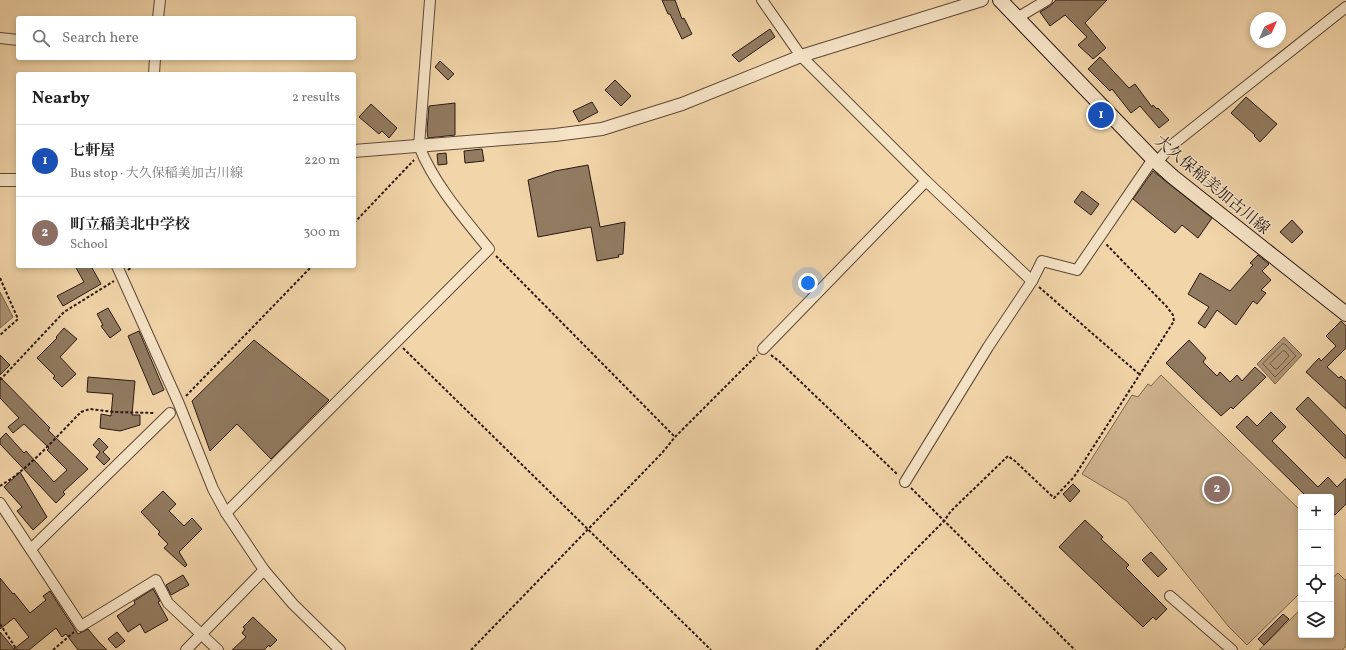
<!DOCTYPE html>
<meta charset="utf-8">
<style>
body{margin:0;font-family:Vollkorn,"Noto Serif JP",serif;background:#f6f6f6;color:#222}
.controls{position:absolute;right:12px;bottom:12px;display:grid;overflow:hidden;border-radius:4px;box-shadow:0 2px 6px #0003}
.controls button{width:36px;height:36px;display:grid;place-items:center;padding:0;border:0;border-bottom:1px solid #e0e0e0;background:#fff;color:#222;font:20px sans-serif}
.compass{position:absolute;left:1250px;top:12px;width:36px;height:36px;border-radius:50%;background:#fff;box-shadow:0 2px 6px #0003;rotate:45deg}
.you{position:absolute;left:808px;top:283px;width:14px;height:14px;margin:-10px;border:3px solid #fff;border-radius:50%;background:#1a73e8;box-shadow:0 0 0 6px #1a73e833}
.badge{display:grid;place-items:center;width:26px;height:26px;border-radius:50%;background:#111827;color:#fff;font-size:13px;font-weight:700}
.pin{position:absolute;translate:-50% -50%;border:2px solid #fff;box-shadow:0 1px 4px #0006}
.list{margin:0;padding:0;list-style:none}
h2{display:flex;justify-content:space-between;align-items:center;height:52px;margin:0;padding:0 16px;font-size:17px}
h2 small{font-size:13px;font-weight:400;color:#767676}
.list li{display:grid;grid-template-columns:26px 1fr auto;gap:12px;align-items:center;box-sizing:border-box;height:72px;padding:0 16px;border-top:1px solid #e0e0e0}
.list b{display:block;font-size:15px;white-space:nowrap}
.list p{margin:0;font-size:13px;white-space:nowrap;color:#767676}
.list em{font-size:13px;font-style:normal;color:#767676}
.icon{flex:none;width:22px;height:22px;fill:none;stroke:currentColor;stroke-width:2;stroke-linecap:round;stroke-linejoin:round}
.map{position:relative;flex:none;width:1346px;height:650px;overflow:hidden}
.search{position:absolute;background:#fff;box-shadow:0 2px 6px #0003;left:16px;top:16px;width:340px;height:44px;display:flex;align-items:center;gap:10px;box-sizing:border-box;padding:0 14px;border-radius:4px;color:#767676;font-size:15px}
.panel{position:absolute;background:#fff;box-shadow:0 2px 6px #0003;left:16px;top:72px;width:340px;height:196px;border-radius:4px}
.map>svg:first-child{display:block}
.green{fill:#d0b590;stroke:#7d6752}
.water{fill:#ae9576;stroke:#79634e}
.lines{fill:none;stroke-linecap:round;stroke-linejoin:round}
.shore{stroke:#6c5744;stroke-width:1}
.building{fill:#927b61;stroke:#2a1913}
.minor-casing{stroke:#5c4838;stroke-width:12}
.tertiary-casing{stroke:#5c4838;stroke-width:14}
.secondary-casing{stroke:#2a1913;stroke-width:16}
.path{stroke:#2a1913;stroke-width:2;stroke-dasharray:3 2;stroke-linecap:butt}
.minor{stroke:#f7e4c7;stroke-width:10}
.tertiary{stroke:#f7e4c7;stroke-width:12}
.secondary{stroke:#f7e4c7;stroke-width:14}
.labels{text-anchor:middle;stroke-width:3;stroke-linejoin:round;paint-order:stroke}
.street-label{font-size:16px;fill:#2a1913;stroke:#f7e4c7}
</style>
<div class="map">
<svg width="1346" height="650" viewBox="0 0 1346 650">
<rect width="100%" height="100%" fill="#f2d5a9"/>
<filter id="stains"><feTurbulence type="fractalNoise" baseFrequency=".005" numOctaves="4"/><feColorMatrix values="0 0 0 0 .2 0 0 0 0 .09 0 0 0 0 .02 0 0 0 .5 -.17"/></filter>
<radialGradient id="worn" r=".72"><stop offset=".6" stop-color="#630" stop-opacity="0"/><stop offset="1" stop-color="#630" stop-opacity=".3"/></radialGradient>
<g class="green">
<polygon points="1161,375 1301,511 1301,592 1247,645 1229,627 1127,501 1082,474 1132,395 1138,397 1148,384 1151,386"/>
<polygon points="1338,573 1345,580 1346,579 1346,646 1342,650 1259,650 1301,609 1301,635 1331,635 1331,579"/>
</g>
<g class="water">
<polygon points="0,292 13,317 0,328"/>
<polygon points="1284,337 1302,355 1275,384 1257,364"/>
</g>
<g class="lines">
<g class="shore">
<polygon points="1283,344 1285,344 1296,356 1275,377 1263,364"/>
<polygon points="1283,351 1285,351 1289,356 1277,369 1275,369 1270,364"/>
</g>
</g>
<g class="building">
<polygon points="662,0 675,0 682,19 684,18 692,34 682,39 670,14 668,14"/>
<polygon points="1056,0 1107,0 1085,23 1106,48 1093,59 1078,45 1087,37 1065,15 1050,26 1040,12 1050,6"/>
<polygon points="770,29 775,37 739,62 732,55"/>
<polygon points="1100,57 1129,88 1135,84 1152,107 1153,105 1157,109 1158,108 1169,120 1159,128 1140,106 1131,113 1112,89 1110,91 1088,69"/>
<polygon points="440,61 454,74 448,80 435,67"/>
<polygon points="615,80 631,96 621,106 605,90"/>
<polygon points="1246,97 1277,124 1260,142 1254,136 1255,135 1231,113"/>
<polygon points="592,102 598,112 579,122 573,111"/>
<polygon points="455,103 455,135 428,138 427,131 429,106"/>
<polygon points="371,104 397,128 389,138 382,131 379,134 359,117"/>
<polygon points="482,149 484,161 465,163 464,151"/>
<polygon points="446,153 447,164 438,165 437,154"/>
<polygon points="588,165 600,227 625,222 623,254 618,255 619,257 597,261 591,227 538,237 528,180 555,171"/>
<polygon points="1153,171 1212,218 1198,238 1182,225 1175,233 1133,199"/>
<polygon points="1082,191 1099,204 1091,215 1074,202"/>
<polygon points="1292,220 1303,232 1292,243 1280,232"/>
<polygon points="1258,255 1269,264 1262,271 1271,280 1261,290 1266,293 1257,304 1253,301 1236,325 1217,310 1205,328 1198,323 1209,307 1188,294 1200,273 1230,291 1253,265 1250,263"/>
<polygon points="75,266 91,266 101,284 63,306 57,296 84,282"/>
<polygon points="108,308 121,330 110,338 101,326 103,325 97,314"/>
<polygon points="1341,321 1346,326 1346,348 1327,367 1339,378 1341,376 1346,381 1346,409 1306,372 1319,358 1321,361 1336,346 1326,336"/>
<polygon points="64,328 77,339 60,357 76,374 62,387 53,378 55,376 37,358 57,338 56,337"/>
<polygon points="139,331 164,390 153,395 128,336"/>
<polygon points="254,340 329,400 271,459 237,424 210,451 192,401"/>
<polygon points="1189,340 1206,358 1203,362 1217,376 1220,372 1230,382 1237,375 1242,381 1255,367 1266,377 1233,409 1231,407 1221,416 1166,363"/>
<polygon points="0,355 10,365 0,375"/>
<polygon points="0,377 50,428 48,430 88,469 63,492 65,494 56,503 0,444 0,439 6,433 24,453 26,451 54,482 67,470 47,450 49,448 24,424 13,433 8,427 19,418 0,398"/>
<polygon points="88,377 135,381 132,415 140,415 140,425 120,431 100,428 101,414 111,416 113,394 87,392"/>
<polygon points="1308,397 1346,436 1346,459 1296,409"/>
<polygon points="1271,412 1286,427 1272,441 1318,487 1328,477 1337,487 1346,478 1346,504 1335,515 1331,511 1331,497 1307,497 1236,427 1247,416 1257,426"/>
<polygon points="99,438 108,447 103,452 110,459 104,465 96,457 100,452 93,445"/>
<polygon points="20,472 47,517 33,530 17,511 22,507 4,487"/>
<polygon points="1073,484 1080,491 1070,502 1063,494"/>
<polygon points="163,491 176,504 169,511 184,526 192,518 202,529 179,552 187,565 185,567 164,548 168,544 158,534 160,532 141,512"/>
<polygon points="1085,520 1103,537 1101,539 1129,565 1126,568 1167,609 1156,620 1153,617 1143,627 1059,547"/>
<polygon points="1151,552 1167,569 1158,577 1142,560"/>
<polygon points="183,575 189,585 171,595 166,585"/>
<polygon points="0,578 13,594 14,593 30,613 46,600 43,596 50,591 78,634 88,629 98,641 107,650 78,650 66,634 62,637 56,628 29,650 0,650 0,632 14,649 29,637 14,618 0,629"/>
<polygon points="153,589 160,601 158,602 168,620 145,633 140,624 128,632 117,616 135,604 134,601"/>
<polygon points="1283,614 1289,619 1264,645 1258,639"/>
<polygon points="253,617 277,640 270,647 269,645 264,650 232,650 246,637 242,633 245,629 243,627"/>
<polygon points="117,632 125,641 116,648 108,639"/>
</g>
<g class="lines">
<defs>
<g id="minor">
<polyline points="762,0 801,56 926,181 1032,281"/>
<polyline points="158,18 160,0"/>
<polyline points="1017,18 1047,0"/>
<polyline points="0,38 18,40"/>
<polyline points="154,74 155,58"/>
<polyline points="1157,162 1172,145 1346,7"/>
<polyline points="117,266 179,404 213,489 226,513 264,570 293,604 340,650"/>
<polyline points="763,349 926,181"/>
<polyline points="905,482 988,347 1032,281 1042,261 1077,270 1153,159"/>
<polyline points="0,503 81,626 156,580 168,603 218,650"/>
<path d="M 226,513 L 489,249 C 463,217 434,184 419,146 L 430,0"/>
<polyline points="31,549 170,413"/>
<polyline points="1170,596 1232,650"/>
<polyline points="186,650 264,570"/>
</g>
<g id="tertiary">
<polyline points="354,151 555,135 602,129 682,104 801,56 982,0"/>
<polyline points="0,180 18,180"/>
</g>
<polyline id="secondary" points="1000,0 1153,159 1173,177 1346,314"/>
</defs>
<use href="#minor" class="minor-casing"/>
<use href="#tertiary" class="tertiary-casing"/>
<use href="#secondary" class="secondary-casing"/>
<g class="path">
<polyline points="354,223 414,160"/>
<polyline points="496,256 675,437"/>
<polyline points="128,270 133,266"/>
<polyline points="0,278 18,319 0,335"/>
<polyline points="1039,287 1139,374"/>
<polyline points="403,348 711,650"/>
<polyline points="771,355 780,362 898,475"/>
<polyline points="0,380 64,312 114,281"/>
<polyline points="186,396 312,266"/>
<path d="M 0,486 C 29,469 57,436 81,412 L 90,409 L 114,412 L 155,413"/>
<polyline points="911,488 1075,650"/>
<polyline points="0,624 17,650"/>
<polyline points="53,650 74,632"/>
<polyline points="471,650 662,453 675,437 757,355"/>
<polyline points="816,650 944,521 951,511 1008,456 1015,461 1054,498 1074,477 1174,321 1173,315 1167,307 1106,244"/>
</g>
<use href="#minor" class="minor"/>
<use href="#tertiary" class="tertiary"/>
<use href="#secondary" class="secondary"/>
</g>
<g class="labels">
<g class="street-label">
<text transform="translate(1213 184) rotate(40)" y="6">大久保稲美加古川線</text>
</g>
</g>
<rect width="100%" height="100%" filter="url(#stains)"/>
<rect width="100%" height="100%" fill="url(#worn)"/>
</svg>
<div class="controls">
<button>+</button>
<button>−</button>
<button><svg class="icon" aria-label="locate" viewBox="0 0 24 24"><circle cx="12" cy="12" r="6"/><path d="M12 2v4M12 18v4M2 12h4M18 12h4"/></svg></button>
<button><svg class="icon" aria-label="layers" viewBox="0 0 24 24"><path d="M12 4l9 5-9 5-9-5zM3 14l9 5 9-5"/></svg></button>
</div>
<svg class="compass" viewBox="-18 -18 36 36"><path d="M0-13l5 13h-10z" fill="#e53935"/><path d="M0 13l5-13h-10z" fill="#767676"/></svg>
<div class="you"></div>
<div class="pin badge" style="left:1101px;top:115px;background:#1a4fb4">1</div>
<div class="pin badge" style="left:1217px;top:489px;background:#8d6e63">2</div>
<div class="search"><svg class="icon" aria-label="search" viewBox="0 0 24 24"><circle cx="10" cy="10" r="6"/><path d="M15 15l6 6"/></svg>Search here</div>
<section class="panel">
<h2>Nearby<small>2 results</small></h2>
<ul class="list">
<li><span class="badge" style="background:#1a4fb4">1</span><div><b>七軒屋</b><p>Bus stop · 大久保稲美加古川線</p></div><em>220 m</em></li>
<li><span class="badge" style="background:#8d6e63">2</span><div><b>町立稲美北中学校</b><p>School</p></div><em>300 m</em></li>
</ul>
</section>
</div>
